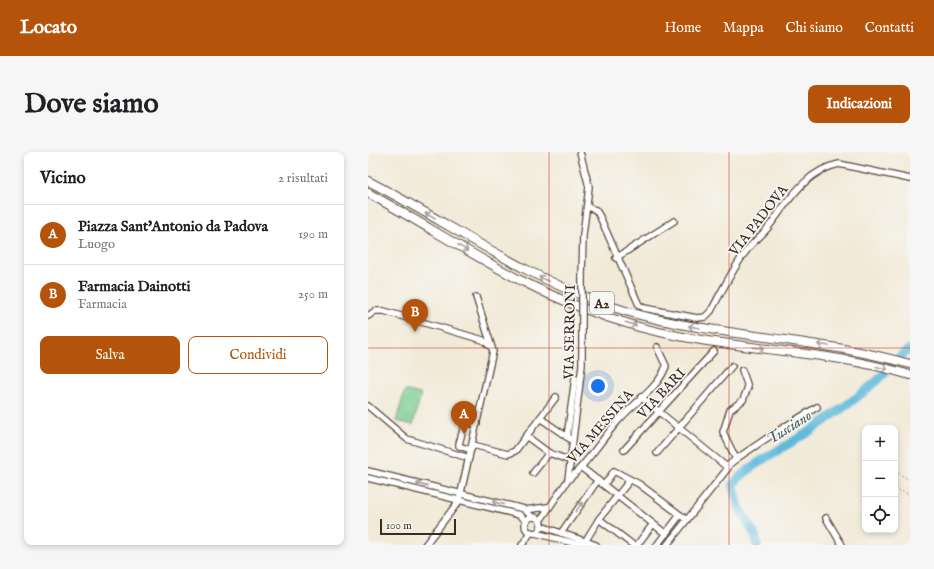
<!DOCTYPE html>
<html lang="it">
<meta charset="utf-8">
<style>
body{margin:0;font-family:"IM FELL English",serif;background:#f6f6f6;color:#202124}
.controls{position:absolute;right:12px;bottom:12px;display:grid;overflow:hidden;border-radius:8px;box-shadow:0 2px 6px #0003}
.controls button{width:36px;height:36px;display:grid;place-items:center;padding:0;border:0;border-bottom:1px solid #e0e0e0;background:#fff;color:#202124;font:20px sans-serif}
.scale{position:absolute;left:12px;bottom:10px;width:76px;box-sizing:border-box;padding-left:4px;border:2px solid #3b2a1e;border-top:0;font-size:11px;line-height:14px;white-space:nowrap;color:#3b2a1e;-webkit-text-stroke:3px #f6f6f2;paint-order:stroke}
.you{position:absolute;left:230px;top:234px;width:14px;height:14px;margin:-10px;border:3px solid #fff;border-radius:50%;background:#1a73e8;box-shadow:0 0 0 6px #1a73e833}
.badge{display:grid;place-items:center;width:26px;height:26px;border-radius:50%;background:#b45309;color:#fff;font-size:13px;font-weight:700}
.pin{position:absolute;translate:-50% -33px;filter:drop-shadow(0 1px 2px #0008)}
.pin::after{content:'';position:absolute;top:21px;width:14px;height:12px;background:inherit;clip-path:polygon(0 0,100% 0,50% 100%)}
.list{margin:0;padding:0;list-style:none}
h2{display:flex;justify-content:space-between;align-items:center;height:52px;margin:0;padding:0 16px;font-size:17px}
h2 small{font-size:13px;font-weight:400;color:#757577}
.list li{display:grid;grid-template-columns:26px 1fr auto;gap:12px;align-items:center;box-sizing:border-box;height:60px;padding:0 16px;border-top:1px solid #e0e0e0}
.list b{display:block;font-size:15px;white-space:nowrap}
.list p{margin:0;font-size:13px;white-space:nowrap;color:#757577}
.list em{font-size:13px;font-style:normal;color:#757577}
.actions{display:flex;gap:8px;padding:12px 16px}
.actions a{flex:1;padding:9px 0;border:1px solid #b45309;border-radius:8px;text-align:center;font-size:14px;color:#b45309}
.actions .main{background:#b45309;color:#fff}
.icon{flex:none;width:22px;height:22px;fill:none;stroke:currentColor;stroke-width:2;stroke-linecap:round;stroke-linejoin:round}
.map{position:relative;flex:none;width:542px;height:393px;overflow:hidden;border-radius:8px}
header{display:flex;align-items:center;gap:24px;box-sizing:border-box;height:56px;padding:0 20px;background:#b45309;color:#fff}
header strong{font-size:19px}
nav{display:flex;gap:22px;margin-inline-start:auto;font-size:14px}
.intro{display:flex;align-items:center;justify-content:space-between;box-sizing:border-box;height:96px;padding:0 24px}
h1{margin:0;font-size:28px}
.button{padding:10px 18px;border-radius:8px;background:#b45309;color:#fff;font-size:14px;font-weight:700}
main{display:flex;gap:24px;padding:0 24px}
aside{flex:1;background:#fff;border-radius:8px;box-shadow:0 2px 6px #0003}
.map>svg:first-child{display:block}
.green{fill:#7acd90;stroke:#5a7c57}
.lines{fill:none;stroke-linecap:round;stroke-linejoin:round}
.river{stroke:#5ebadc;stroke-width:9}
.minor-casing{stroke:#56473a;stroke-width:8}
.highway-casing{stroke:#56473a;stroke-width:10}
.path{stroke:#56473a;stroke-width:1;stroke-dasharray:1 3;stroke-linecap:butt}
.minor{stroke:#fff;stroke-width:5.5}
.highway{stroke:#fff;stroke-width:8}
.minor-bridge-casing{stroke:#56473a;stroke-width:8;stroke-linecap:butt}
.minor-bridge{stroke:#fff;stroke-width:5.5}
.oneway{stroke:#a79f9a}
.grid{fill:none;stroke:#c8321e;stroke-width:1;stroke-opacity:0.55}
.labels{text-anchor:middle;stroke-width:3.5;stroke-linejoin:round;paint-order:stroke}
.shield{fill:#f6f6f2;stroke:#73675e;stroke-width:1}
.shield-label{font-size:13px;font-weight:bold;fill:#3b2a1e}
.street-label{font-size:14px;fill:#3b2a1e;stroke:#f6f6f2}
.water-label{font-size:15px;font-style:italic;fill:#475c60;stroke:#f6f6f2}
</style>
<header>
<strong>Locato</strong>
<nav><a>Home</a><a>Mappa</a><a>Chi siamo</a><a>Contatti</a></nav>
</header>
<div class="intro"><h1>Dove siamo</h1><a class="button">Indicazioni</a></div>
<main>
<aside>
<h2>Vicino<small>2 risultati</small></h2>
<ul class="list">
<li><span class="badge">A</span><div><b>Piazza Sant'Antonio da Padova</b><p>Luogo</p></div><em>190 m</em></li>
<li><span class="badge">B</span><div><b>Farmacia Dainotti</b><p>Farmacia</p></div><em>250 m</em></li>
</ul>
<div class="actions"><a class="main">Salva</a><a>Condividi</a></div>
</aside>
<div class="map">
<svg width="542" height="393" viewBox="0 0 542 393">
<rect width="100%" height="100%" fill="#f6f6f2"/>
<filter id="ink" filterUnits="userSpaceOnUse"><feTurbulence type="fractalNoise" baseFrequency=".025" numOctaves="2"/><feDisplacementMap in="SourceGraphic" scale="8" xChannelSelector="R" yChannelSelector="G"/><feConvolveMatrix kernelMatrix="1 2 1 2 8 2 1 2 1" color-interpolation-filters="sRGB"/></filter>
<filter id="wash" filterUnits="userSpaceOnUse"><feTurbulence type="fractalNoise" baseFrequency=".012" numOctaves="4" result="noise"/><feDisplacementMap in="SourceGraphic" scale="16" xChannelSelector="R" yChannelSelector="G"/><feGaussianBlur stdDeviation="0.9" result="paint"/><feColorMatrix in="noise" values="0 0 0 0 0 0 0 0 0 0 0 0 0 0 0 0 0 1.4 0 .05"/><feComposite in="paint" operator="in"/></filter>
<g filter="url(#wash)">
<rect width="100%" height="100%" fill="#f2ead8"/>
<polygon class="green" points="37,238 53,242 45,273 28,269"/>
<g class="lines">
<path class="river" d="M 389,393 L 388,385 L 371,355 L 365,332 C 390,305 428,291 458,268 C 476,255 495,242 511,227 C 522,217 529,204 542,197"/>
</g>
</g>
<g filter="url(#ink)">
<g class="lines">
<defs>
<g id="minor">
<polyline points="212,0 221,35 215,83 214,126"/>
<path d="M 219,55 L 228,58 L 232,65 L 271,153 L 276,156 L 329,166 L 337,165 L 343,159 C 354,139 365,116 379,98 C 384,91 392,85 398,78 C 419,52 436,19 471,12 L 542,27"/>
<polyline points="248,106 306,69"/>
<polyline points="0,164 7,159 16,159 115,188 123,195"/>
<polyline points="374,218 380,235 375,248 362,258 355,280 368,307 408,280 449,255"/>
<polyline points="273,245 360,316 299,393"/>
<polyline points="0,254 39,287 101,306"/>
<polyline points="172,266 202,287"/>
<polyline points="158,284 181,301 203,309"/>
<polyline points="199,285 207,226"/>
<polyline points="105,293 140,302 147,299 188,245"/>
<polyline points="103,298 91,294 91,292 97,270 109,272"/>
<polyline points="256,298 346,199"/>
<polyline points="289,301 364,214"/>
<polyline points="358,315 368,307"/>
<polyline points="214,316 298,382"/>
<polyline points="0,319 156,357 164,365"/>
<polyline points="165,321 181,301"/>
<polyline points="0,326 152,363 158,369"/>
<path d="M 200,328 C 220,311 232,289 250,269 C 265,251 291,236 298,214 L 289,195"/>
<polyline points="236,333 246,319 271,332 319,368"/>
<polyline points="157,358 179,355"/>
<circle cx="165" cy="373" r="8"/>
<polyline points="458,366 474,393"/>
<polyline points="231,367 265,393"/>
<polyline points="172,369 200,328 214,213 214,177"/>
<polyline points="173,374 228,393"/>
<polyline points="167,381 213,393"/>
<polyline points="193,381 230,328"/>
<polyline points="57,393 91,349 125,199 108,145"/>
<polyline points="154,393 163,380"/>
<polyline points="215,393 231,367 262,328"/>
<polyline points="269,393 285,372"/>
<polyline points="289,393 312,363"/>
</g>
<g id="highway">
<path d="M 0,29 C 80,70 153,123 239,153 C 308,177 379,181 450,193 C 481,197 512,204 542,212"/>
<path d="M 0,41 C 51,69 99,100 150,127 C 188,147 229,163 271,175 C 360,199 454,196 542,223"/>
</g>
</defs>
<use href="#minor" class="minor-casing"/>
<use href="#highway" class="highway-casing"/>
<g class="path">
<polyline points="527,319 542,328"/>
<polyline points="527,323 529,337 542,343"/>
</g>
<use href="#minor" class="minor"/>
<use href="#highway" class="highway"/>
<defs>
<polyline id="minor-bridge" points="214,126 214,177"/>
</defs>
<use href="#minor-bridge" class="minor-bridge-casing"/>
<use href="#minor-bridge" class="minor-bridge"/>
</g>
<defs><path id="oneway-shaft" d="M-6 0H5M1.5-3L5.5 0L1.5 3" fill="none" stroke-width="1.6" stroke-linecap="round" stroke-linejoin="round"/></defs>
<g class="oneway">
<use href="#oneway-shaft" transform="translate(62 64) rotate(-150)"/>
<use href="#oneway-shaft" transform="translate(95 96) rotate(31)"/>
<use href="#oneway-shaft" transform="translate(176 127) rotate(-155)"/>
<use href="#oneway-shaft" transform="translate(263 172) rotate(16)"/>
<use href="#oneway-shaft" transform="translate(326 175) rotate(-170)"/>
<use href="#oneway-shaft" transform="translate(455 193) rotate(-170)"/>
<use href="#oneway-shaft" transform="translate(391 196) rotate(7)"/>
<use href="#oneway-shaft" transform="translate(514 216) rotate(14)"/>
<use href="#oneway-shaft" transform="translate(54 333) rotate(-167)"/>
<use href="#oneway-shaft" transform="translate(130 351) rotate(-167)"/>
<use href="#oneway-shaft" transform="translate(211 355) rotate(-55)"/>
</g>
</g>
<path class="grid" d="M 181,0 L 181,393M 361,0 L 361,393M 0,196 L 542,196"/>
<g class="labels">
<rect class="shield" x="222" y="140" width="24" height="22" rx="3"/>
<g class="shield-label">
<text x="234" y="156">A2</text>
</g>
<g class="street-label">
<text transform="translate(390 68) rotate(-52)" y="5">VIA PADOVA</text>
<text transform="translate(201 180) rotate(-89)" y="5">VIA SERRONI</text>
<text transform="translate(293 241) rotate(-47)" y="5">VIA BARI</text>
<text transform="translate(232 274) rotate(-49)" y="5">VIA MESSINA</text>
</g>
<g class="water-label">
<text transform="translate(421 275) rotate(-32)" y="5">Tusciano</text>
</g>
</g>
</svg>
<div class="controls">
<button>+</button>
<button>−</button>
<button><svg class="icon" aria-label="locate" viewBox="0 0 24 24"><circle cx="12" cy="12" r="6"/><path d="M12 2v4M12 18v4M2 12h4M18 12h4"/></svg></button>
</div>
<div class="scale">100 m</div>
<div class="you"></div>
<div class="pin badge" style="left:96px;top:282px">A</div>
<div class="pin badge" style="left:47px;top:180px">B</div>
</div>
</main>
